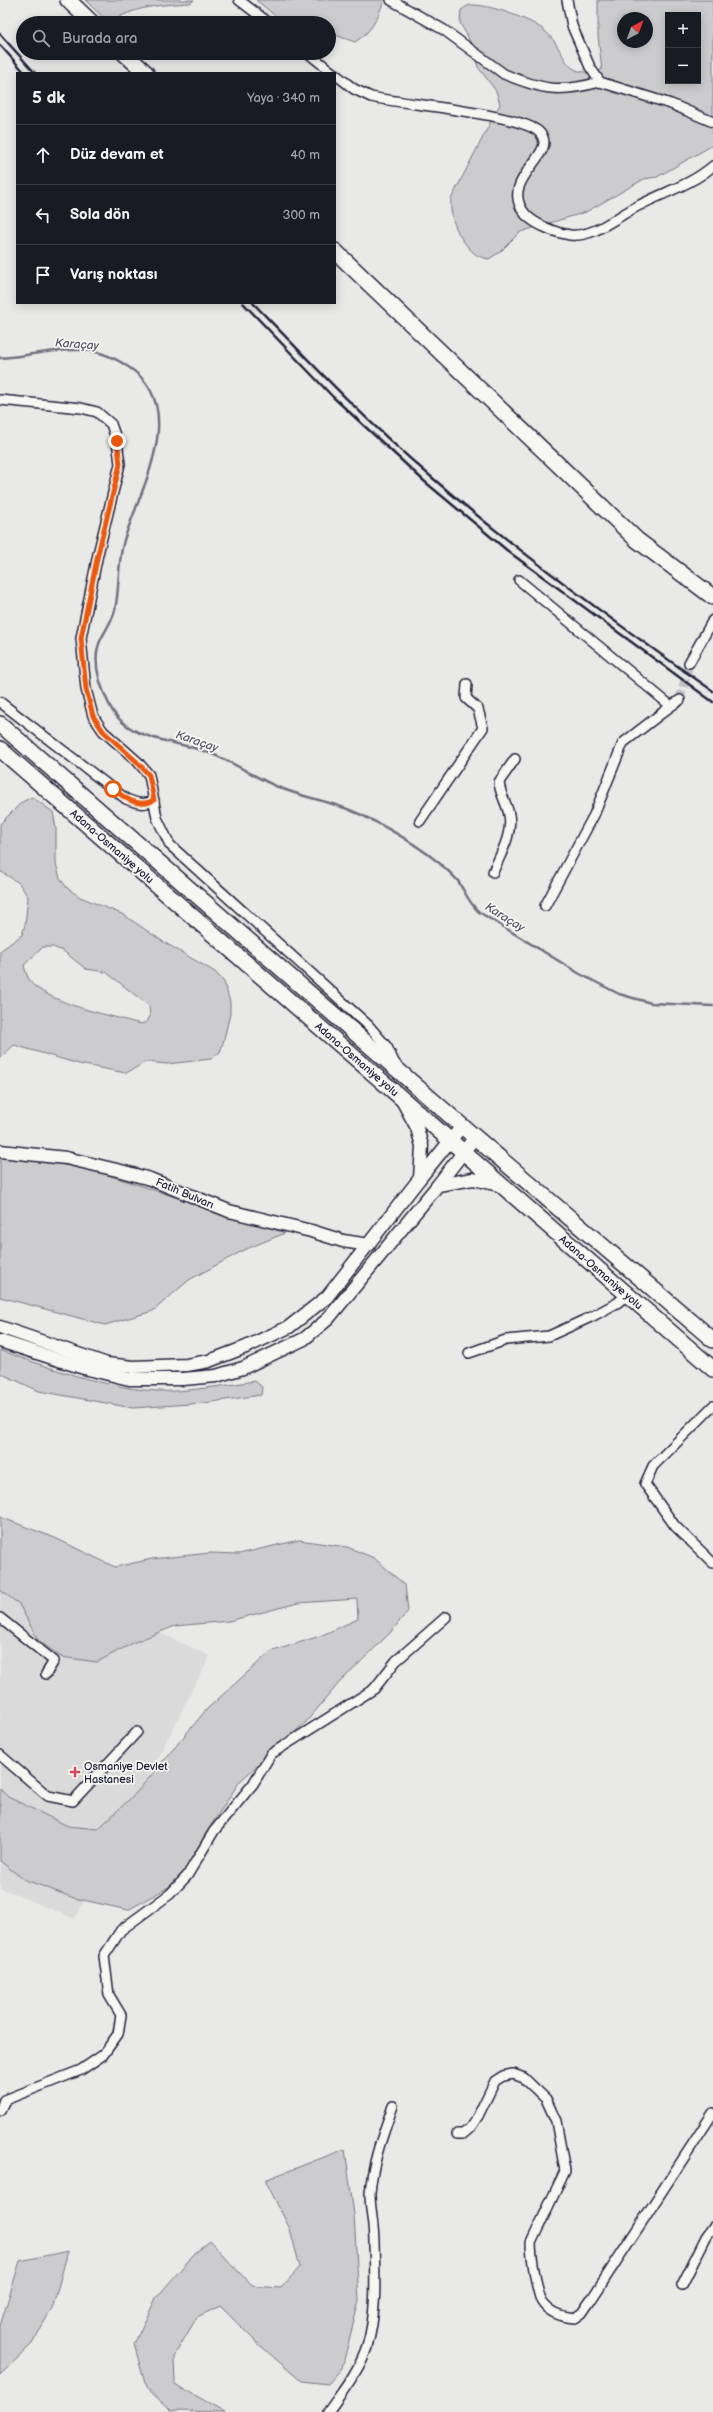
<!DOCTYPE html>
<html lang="tr">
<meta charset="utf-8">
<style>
body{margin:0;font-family:"Balsamiq Sans",sans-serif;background:#242831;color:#f1f3f6}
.controls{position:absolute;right:12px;top:12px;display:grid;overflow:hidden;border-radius:0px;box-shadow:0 2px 10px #0003}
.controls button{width:36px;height:36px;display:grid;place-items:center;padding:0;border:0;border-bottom:1px solid #363941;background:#171b24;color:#f1f3f6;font:20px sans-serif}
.compass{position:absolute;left:617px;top:12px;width:36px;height:36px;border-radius:50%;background:#171b24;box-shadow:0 2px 10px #0003;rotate:41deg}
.stop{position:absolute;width:12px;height:12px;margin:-9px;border:3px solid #ea580c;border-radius:50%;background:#fff}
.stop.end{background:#ea580c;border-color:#fff;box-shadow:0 1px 4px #0008}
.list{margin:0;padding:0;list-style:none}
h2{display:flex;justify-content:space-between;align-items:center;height:52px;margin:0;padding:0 16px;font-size:17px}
h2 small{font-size:13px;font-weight:400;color:#9ea1a6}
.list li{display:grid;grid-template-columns:26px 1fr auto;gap:12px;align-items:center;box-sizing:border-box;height:60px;padding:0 16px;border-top:1px solid #363941}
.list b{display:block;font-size:15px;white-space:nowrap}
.list em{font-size:13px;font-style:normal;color:#9ea1a6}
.icon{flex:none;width:22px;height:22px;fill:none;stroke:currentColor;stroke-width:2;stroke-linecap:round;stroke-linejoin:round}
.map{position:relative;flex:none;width:713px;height:2412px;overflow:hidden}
.search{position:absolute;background:#171b24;box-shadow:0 2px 10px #0003;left:16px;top:16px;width:320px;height:44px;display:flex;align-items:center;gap:10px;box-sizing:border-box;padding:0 14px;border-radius:22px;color:#9ea1a6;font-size:15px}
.panel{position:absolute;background:#171b24;box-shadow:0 2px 10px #0003;left:16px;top:72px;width:320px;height:232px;border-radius:0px}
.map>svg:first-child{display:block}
.built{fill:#dadada}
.green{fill:#ccccce;stroke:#777784;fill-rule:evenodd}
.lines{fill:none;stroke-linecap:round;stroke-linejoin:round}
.stream{stroke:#71717f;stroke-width:2.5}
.minor-tunnel{stroke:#c1c1c5;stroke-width:9;stroke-dasharray:9 4.5;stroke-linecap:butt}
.minor-casing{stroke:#22223b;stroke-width:12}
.tertiary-casing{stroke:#22223b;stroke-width:15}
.trunk-casing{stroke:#22223b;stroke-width:18}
.minor{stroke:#f6f6f2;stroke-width:9}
.tertiary{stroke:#f6f6f2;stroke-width:12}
.trunk{stroke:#f6f6f2;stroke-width:15}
.rail{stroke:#22223b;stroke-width:2.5}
.route{stroke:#ea580c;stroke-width:5}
.poi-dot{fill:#d1495b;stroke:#f6f6f2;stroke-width:1.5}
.labels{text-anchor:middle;stroke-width:3.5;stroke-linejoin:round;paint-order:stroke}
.street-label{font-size:11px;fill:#22223b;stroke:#f6f6f2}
.poi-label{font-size:11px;fill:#22223b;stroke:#f6f6f2;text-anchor:start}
.water-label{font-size:12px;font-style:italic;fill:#565668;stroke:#f6f6f2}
</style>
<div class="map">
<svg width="713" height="2412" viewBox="0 0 713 2412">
<rect width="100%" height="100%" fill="#e9e9e7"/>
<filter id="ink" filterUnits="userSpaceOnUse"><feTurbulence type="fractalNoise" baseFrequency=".025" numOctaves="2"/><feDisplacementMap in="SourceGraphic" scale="8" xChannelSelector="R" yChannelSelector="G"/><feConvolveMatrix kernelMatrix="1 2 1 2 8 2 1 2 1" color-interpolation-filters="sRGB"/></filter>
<g filter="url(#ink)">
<polygon class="built" points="0,1559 210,1656 75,1919 0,1888"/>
<g class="green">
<path d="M 85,0 L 194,0 L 190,3 C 161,5 134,6 109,23 Z"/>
<path d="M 256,0 L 384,0 C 377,20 372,31 355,42 L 329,33 L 329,23 L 284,23 Z"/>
<path d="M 598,0 L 713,0 L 713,145 L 657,177 L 644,179 L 586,212 L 520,232 L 500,252 L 489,259 C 484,258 477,256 474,253 C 459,240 449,218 451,199 L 500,104 L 496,91 L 478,67 L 468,37 L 460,23 L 461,10 C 464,8 468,5 472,5 C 488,4 534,20 546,32 C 568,52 561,80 602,70 L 598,36 ZM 668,15 L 698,15 L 698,81 L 668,81 ZM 623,18 L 647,18 L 647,42 L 623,42 Z"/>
<path d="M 32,797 L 53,812 L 56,829 L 56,864 L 60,878 L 67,888 L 80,897 L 124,915 L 162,941 L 215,972 L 224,982 L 230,1002 L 230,1014 L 223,1043 L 220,1052 L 211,1059 L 167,1064 L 146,1062 L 126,1073 L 79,1064 L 14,1045 L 0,1058 L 0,951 L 22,935 L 25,925 L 28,897 L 19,883 L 0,871 L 0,824 L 22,802 ZM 43,947 L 53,947 L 63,951 L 86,969 L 106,972 L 149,1006 L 150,1016 L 147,1022 L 140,1024 C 107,1014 66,1008 37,988 C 29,983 26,974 24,965 Z"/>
<polygon points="0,1155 90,1169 285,1233 244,1250 189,1280 153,1311 105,1325 0,1297"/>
<path d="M 0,1350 C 51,1369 122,1394 177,1391 C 203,1389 229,1385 255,1381 L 262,1387 L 261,1395 L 204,1403 L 133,1408 L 39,1391 L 0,1373 Z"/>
<polygon points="0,1517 55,1538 115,1567 152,1559 210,1553 239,1554 299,1540 347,1547 374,1558 405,1585 408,1611 390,1633 339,1683 306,1722 240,1781 206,1833 179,1881 128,1910 74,1898 23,1879 0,1861 0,1789 8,1797 68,1826 98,1829 137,1792 207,1709 270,1652 320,1636 358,1619 357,1599 298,1603 229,1621 175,1626 135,1642 97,1662 61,1657 38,1640 19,1604 0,1590"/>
<polygon points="345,2149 354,2214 359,2301 342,2368 328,2384 301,2381 255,2341 220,2306 197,2317 174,2356 175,2384 225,2412 171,2411 146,2387 134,2344 156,2298 195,2253 210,2241 252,2286 281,2288 300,2267 290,2229 265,2180"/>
<polygon points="68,2251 53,2306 32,2344 0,2375 0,2326 20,2261"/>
</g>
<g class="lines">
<path class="stream" d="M 0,358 C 27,356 52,349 79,350 C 96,350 112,356 127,366 C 190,405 141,488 124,540 C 117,564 120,587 115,610 C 112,621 106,629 101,639 C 91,659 99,683 108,702 C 125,742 172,739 207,752 C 232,761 254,777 278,787 C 297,795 317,799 336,805 C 368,815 412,841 438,862 C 445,868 452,874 458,881 C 465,892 469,903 479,912 L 580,974 L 619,994 L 651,1003 L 713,1006"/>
<polyline class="minor-tunnel" points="680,700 689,663"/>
<defs>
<g id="minor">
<polyline points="239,0 269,23"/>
<path d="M 391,0 L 444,30 L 504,74 C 543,90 559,93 600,82"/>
<polyline points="567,0 572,26 590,67 600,82 671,104 713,122"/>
<polyline points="308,53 333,73"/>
<path d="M 335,74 L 354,89 L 371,97 C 403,104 521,114 539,132 C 562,154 495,179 526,215 C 536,225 556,233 570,235 C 578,236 589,233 596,230 C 611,223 624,213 638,206 C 664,192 691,185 713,166"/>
<polyline points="0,400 81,408 97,412 111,424 117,441 120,464 98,554 81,638 86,689 93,716 103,731 137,761 149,775 157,818 170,845 368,1025 387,1047 395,1064"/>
<polyline points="519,580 671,706 623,743 594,815 545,906"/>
<polyline points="689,663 713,620"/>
<path d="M 0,702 L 126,799 C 136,803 145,806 154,800"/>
<polyline points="671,706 680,700"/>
<polyline points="420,821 483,728 478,709 466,698 467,684"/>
<path d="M 493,872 C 500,855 513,834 509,815 C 507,803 500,795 499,782 L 515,759"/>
<polyline points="469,1353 506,1340 549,1336 593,1316 617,1303 627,1295"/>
<polyline points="713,1406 653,1466 645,1484 675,1526 713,1563"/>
<polyline points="0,1618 54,1661 46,1674"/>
<polyline points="0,1755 48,1796 73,1801 137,1732"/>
<polyline points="0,2110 5,2100 81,2070 103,2055 118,2034 121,2015 109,1995 104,1956 121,1930 170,1894 187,1876 214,1831 253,1784 271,1754 374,1689 396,1661 446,1617"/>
<path d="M 457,2134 L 463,2134 L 470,2128 L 478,2116 L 495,2081 L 503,2076 L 513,2074 L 524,2078 L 546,2099 L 556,2121 L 565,2171 L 531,2243 C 531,2254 537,2294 542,2302 C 549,2313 564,2317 575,2318 L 582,2313 L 591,2300 L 713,2113"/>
<polyline points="682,2285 706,2237 713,2227"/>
<path d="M 328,2412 C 342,2392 359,2371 367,2347 C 377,2313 375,2277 374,2242 C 374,2226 370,2209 370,2194 C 372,2163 383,2134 393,2106"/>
</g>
<g id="tertiary">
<polyline points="0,1151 66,1158 121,1171 150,1179 229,1211 311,1231 343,1241 369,1245"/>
<polyline points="420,1178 462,1126"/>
<polyline points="438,1185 475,1137"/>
<polyline points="0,1327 107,1364 133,1367 187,1365 209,1361 246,1347 289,1327 327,1297 420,1178 422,1146 417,1128 403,1102"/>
<polyline points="0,1341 84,1368 129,1379 183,1379 216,1376 243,1368 304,1339 328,1319 438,1185 473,1179 499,1185"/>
</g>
<g id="trunk">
<polyline points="68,0 92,23"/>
<polyline points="124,53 146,73"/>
<polyline points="335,251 637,540 713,597"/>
<polyline points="0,724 462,1126 713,1340"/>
<polyline points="0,749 713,1369"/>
</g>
</defs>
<use href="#minor" class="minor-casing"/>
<use href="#tertiary" class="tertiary-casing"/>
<use href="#trunk" class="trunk-casing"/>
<use href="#minor" class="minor"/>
<use href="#tertiary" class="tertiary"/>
<use href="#trunk" class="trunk"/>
<g class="rail">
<polyline points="0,34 35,73"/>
<polyline points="0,45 25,73"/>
<polyline points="243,303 333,397 424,481 509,552 713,702"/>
<path d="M 253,303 C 310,362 367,422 429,475 C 519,553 615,623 713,691"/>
</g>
</g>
</g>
<g class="lines" filter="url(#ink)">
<path class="route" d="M 113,789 C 125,798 139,809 154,800 L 149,775 L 136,761 L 103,731 L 93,716 L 86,689 L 81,638 L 98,554 L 120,464 L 117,441"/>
</g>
<path class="poi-dot" d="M73 1766h4v4h4v4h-4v4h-4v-4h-4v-4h4z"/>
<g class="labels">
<g class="street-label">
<text transform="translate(112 846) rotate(41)" y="4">Adana-Osmaniye yolu</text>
<text transform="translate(357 1059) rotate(41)" y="4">Adana-Osmaniye yolu</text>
<text transform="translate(185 1193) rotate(23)" y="4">Fatih Bulvarı</text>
<text transform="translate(601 1272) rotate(41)" y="4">Adana-Osmaniye yolu</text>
</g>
<g class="poi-label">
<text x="84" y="1770">Osmaniye Devlet<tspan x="84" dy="13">Hastanesi</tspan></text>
</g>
<g class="water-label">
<text transform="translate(77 344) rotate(4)" y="4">Karaçay</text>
<text transform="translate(197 741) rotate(19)" y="4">Karaçay</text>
<text transform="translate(505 917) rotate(32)" y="4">Karaçay</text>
</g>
</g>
</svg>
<div class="controls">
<button>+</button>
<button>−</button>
</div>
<svg class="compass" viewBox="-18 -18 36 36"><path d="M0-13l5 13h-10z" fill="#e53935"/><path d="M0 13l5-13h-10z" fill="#9ea1a6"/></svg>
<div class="stop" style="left:113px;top:789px"></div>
<div class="stop end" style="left:117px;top:441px"></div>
<div class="search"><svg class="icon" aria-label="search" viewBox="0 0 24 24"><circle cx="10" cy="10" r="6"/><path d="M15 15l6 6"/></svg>Burada ara</div>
<section class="panel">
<h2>5 dk<small>Yaya · 340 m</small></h2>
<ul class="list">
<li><svg class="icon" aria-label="ahead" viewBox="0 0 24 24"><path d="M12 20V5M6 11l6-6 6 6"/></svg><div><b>Düz devam et</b></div><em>40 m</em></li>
<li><svg class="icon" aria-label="left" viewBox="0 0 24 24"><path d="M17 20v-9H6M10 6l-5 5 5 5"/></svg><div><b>Sola dön</b></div><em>300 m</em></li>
<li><svg class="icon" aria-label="arrive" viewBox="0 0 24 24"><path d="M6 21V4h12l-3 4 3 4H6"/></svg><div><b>Varış noktası</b></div></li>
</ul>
</section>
</div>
